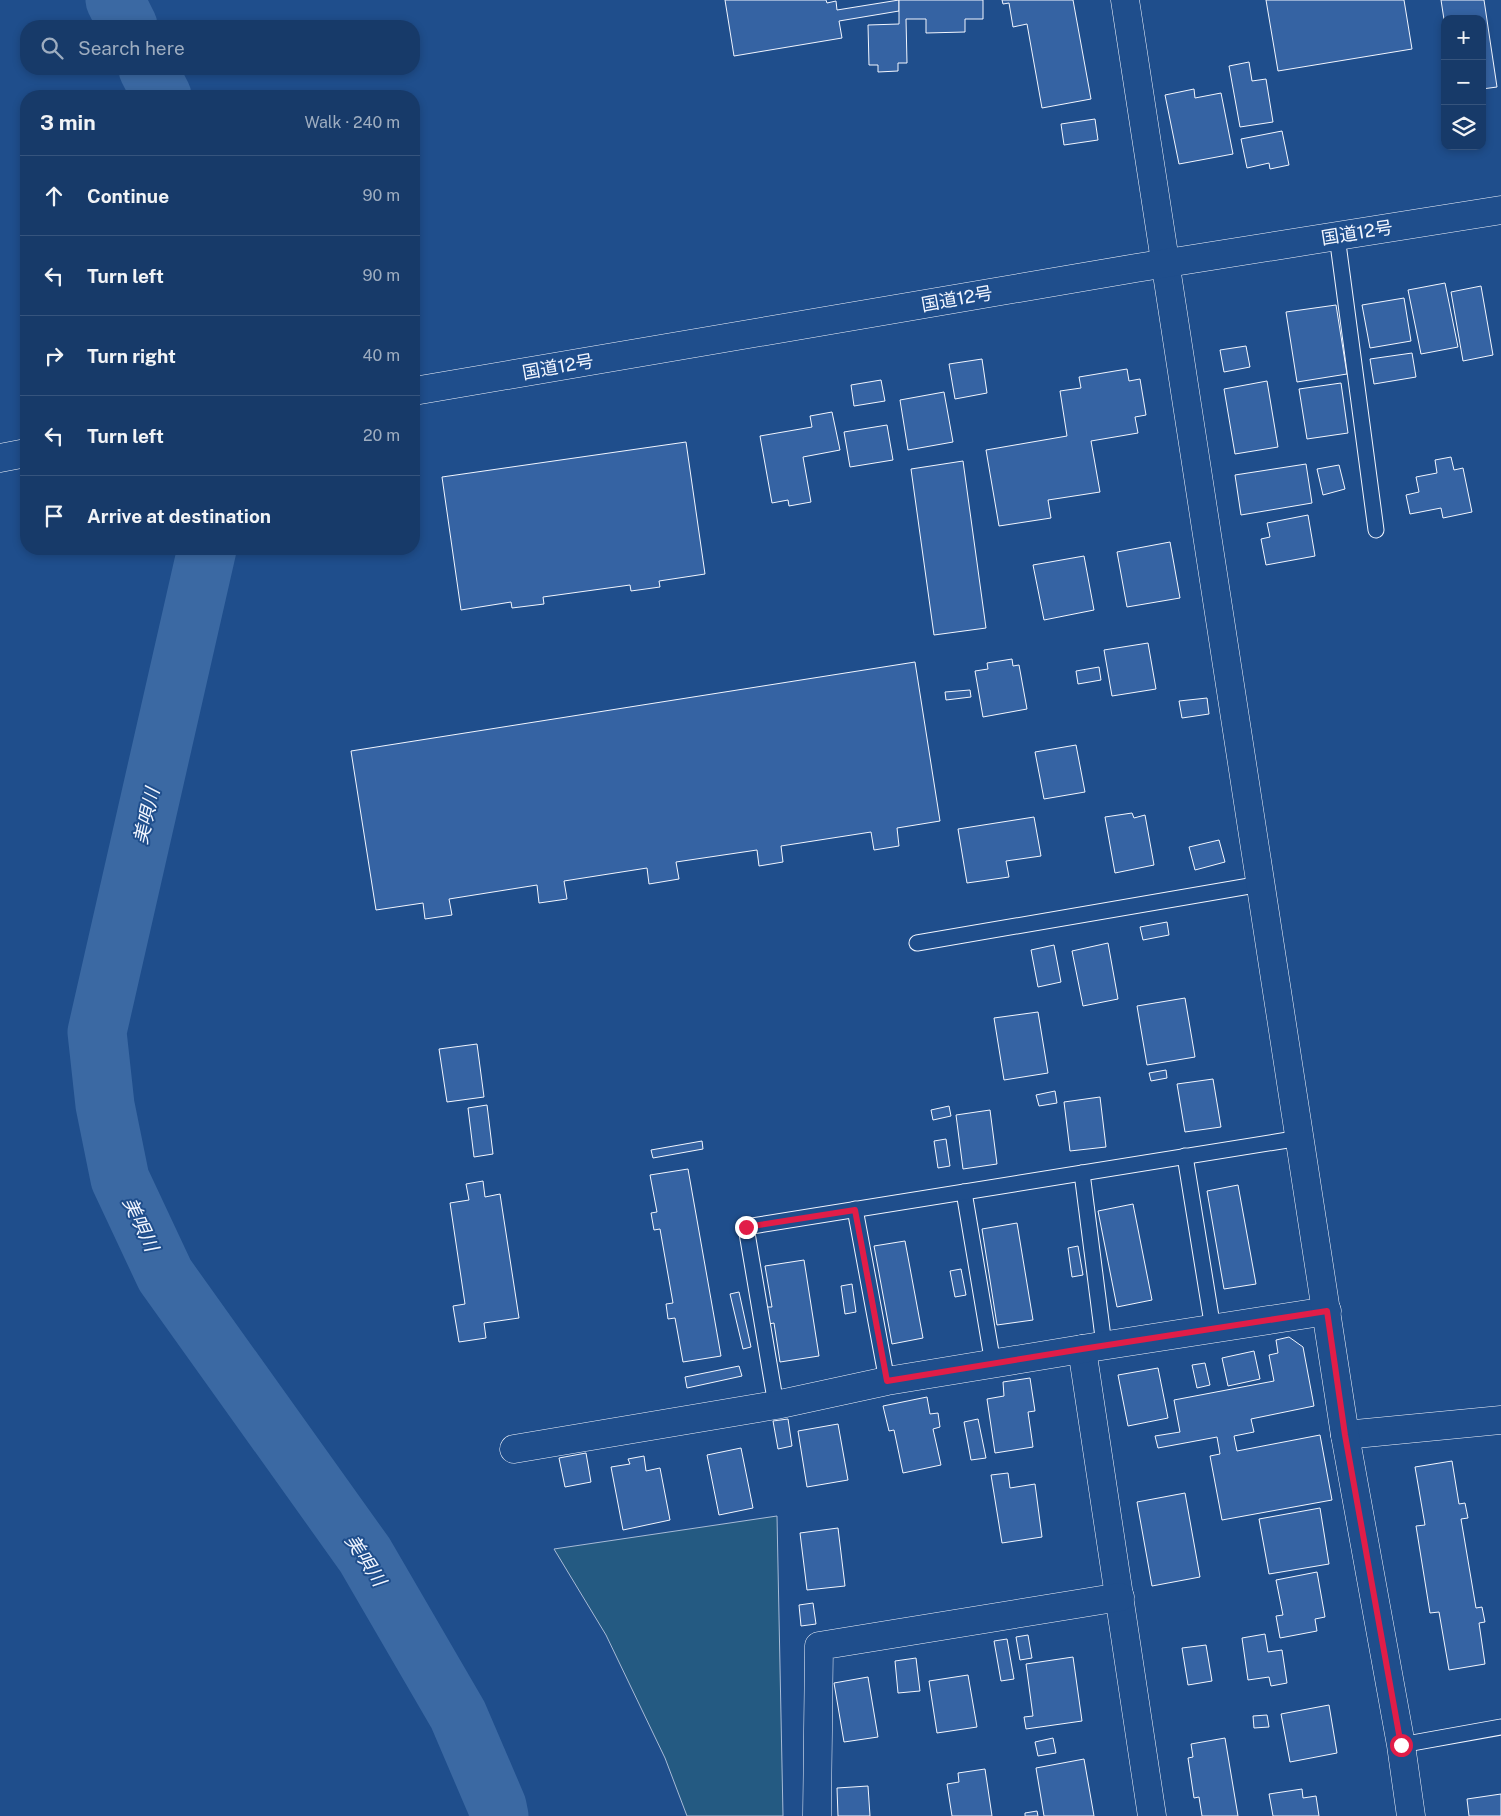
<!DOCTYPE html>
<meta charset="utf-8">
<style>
body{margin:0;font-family:"Public Sans","Noto Sans JP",sans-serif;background:#20416f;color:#f1f3f6}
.controls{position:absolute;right:15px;top:15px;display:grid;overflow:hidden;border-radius:10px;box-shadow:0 2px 8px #0003}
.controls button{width:45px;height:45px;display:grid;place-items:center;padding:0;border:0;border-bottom:1px solid #36547d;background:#173a69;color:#f1f3f6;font:25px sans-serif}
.stop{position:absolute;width:15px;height:15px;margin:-11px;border:4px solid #e11d48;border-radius:50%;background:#fff}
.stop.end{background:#e11d48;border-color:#fff;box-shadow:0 1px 5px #0008}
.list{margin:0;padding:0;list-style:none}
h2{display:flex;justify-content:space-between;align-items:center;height:65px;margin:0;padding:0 20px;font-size:21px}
h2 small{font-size:16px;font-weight:400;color:#9eadc0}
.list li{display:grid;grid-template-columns:32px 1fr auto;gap:15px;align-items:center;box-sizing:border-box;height:80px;padding:0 20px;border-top:1px solid #36547d}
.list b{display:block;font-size:19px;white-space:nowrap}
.list em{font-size:16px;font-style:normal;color:#9eadc0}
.icon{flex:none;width:28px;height:28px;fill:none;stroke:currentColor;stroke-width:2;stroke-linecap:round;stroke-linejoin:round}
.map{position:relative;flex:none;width:1501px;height:1816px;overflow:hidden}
.search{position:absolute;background:#173a69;box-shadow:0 2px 8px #0003;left:20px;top:20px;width:400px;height:55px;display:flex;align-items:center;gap:12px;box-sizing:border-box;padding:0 18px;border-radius:20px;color:#9eadc0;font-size:19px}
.panel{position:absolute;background:#173a69;box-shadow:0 2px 8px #0003;left:20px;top:90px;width:400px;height:465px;border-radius:20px}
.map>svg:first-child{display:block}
.green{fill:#245a82;stroke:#a8bbd7}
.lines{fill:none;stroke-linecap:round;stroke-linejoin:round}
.river{stroke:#3b69a3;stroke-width:59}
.building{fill:#3563a3;stroke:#f2f6ff}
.service-casing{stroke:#f2f6ff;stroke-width:17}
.minor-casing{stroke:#f2f6ff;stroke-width:29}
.tertiary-casing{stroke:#f2f6ff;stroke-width:29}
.trunk-casing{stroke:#f2f6ff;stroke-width:29}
.service{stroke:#1f4e8c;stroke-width:15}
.minor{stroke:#1f4e8c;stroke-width:28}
.tertiary{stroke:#1f4e8c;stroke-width:28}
.trunk{stroke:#1f4e8c;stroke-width:28}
.route{stroke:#e11d48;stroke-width:6}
.labels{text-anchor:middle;stroke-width:4;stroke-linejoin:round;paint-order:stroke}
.street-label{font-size:18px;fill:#f2f6ff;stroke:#1f4e8c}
.water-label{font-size:19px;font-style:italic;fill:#f2f6ff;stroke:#1f4e8c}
</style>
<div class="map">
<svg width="1501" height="1816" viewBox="0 0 1501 1816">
<rect width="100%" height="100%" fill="#1f4e8c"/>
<polygon class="green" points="777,1516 783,1816 687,1816 665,1758 606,1635 554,1549"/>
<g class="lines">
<g class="river">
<polyline points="115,0 128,26"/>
<polyline points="148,69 162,96"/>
<polyline points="207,549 97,1032 105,1105 120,1179 165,1275 365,1555 458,1715 497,1806 499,1816"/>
</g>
</g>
<g class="building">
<polygon points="725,0 826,0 827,3 836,1 837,10 899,0 899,11 839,21 842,38 734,56"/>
<polygon points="899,0 983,0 983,19 965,19 965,32 926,33 926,19 906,19 907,63 898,63 898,71 878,72 878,65 869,65 868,25 899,24"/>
<polygon points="1002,0 1073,0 1091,99 1042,108 1027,24 1013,27 1009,3 1003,4"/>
<polygon points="1266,0 1404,0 1412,49 1278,71"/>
<polygon points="1441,0 1484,0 1497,87 1482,89 1482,19 1445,19 1445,26"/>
<polygon points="1249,62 1252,81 1266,79 1273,122 1240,127 1229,66"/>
<polygon points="1194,89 1195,98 1221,93 1233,154 1179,164 1165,95"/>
<polygon points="1095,119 1098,140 1064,145 1061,124"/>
<polygon points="1282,131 1289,165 1270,169 1269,163 1247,168 1241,139"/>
<polygon points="1445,283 1458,347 1421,354 1408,290"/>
<polygon points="1481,286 1493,355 1463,361 1451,292"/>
<polygon points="1404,298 1411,341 1370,348 1362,305"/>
<polygon points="1336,305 1347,374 1297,382 1286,312"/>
<polygon points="1246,346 1250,367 1224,372 1220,350"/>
<polygon points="1412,353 1416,377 1374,384 1370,359"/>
<polygon points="982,359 987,393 955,399 949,364"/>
<polygon points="1127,369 1129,381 1140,379 1146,415 1135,417 1138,433 1091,441 1100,492 1048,500 1051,518 999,526 986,450 1067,436 1060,391 1081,388 1079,377"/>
<polygon points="881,380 885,401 854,406 851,385"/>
<polygon points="1267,381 1278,447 1235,454 1224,389"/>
<polygon points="1341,383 1348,433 1307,439 1299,389"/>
<polygon points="944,392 953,442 908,450 900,400"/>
<polygon points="832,412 840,450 803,457 811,502 789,506 788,500 772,503 760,436 812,427 810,416"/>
<polygon points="887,425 893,460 850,467 844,432"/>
<polygon points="686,442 705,574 659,581 660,587 631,591 630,585 543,597 544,604 512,608 511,602 461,610 442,477"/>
<polygon points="1451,457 1454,470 1463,468 1472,512 1443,518 1441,508 1410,514 1406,495 1419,492 1416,477 1437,473 1435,460"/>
<polygon points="963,461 986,628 934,635 911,469"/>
<polygon points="1306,464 1312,503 1241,515 1235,475"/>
<polygon points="1339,465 1345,489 1323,495 1317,469"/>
<polygon points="1308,515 1315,556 1266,565 1261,539 1270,537 1267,523"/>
<polygon points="1170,542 1180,598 1127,607 1117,552"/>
<polygon points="1084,556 1094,610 1044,620 1033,565"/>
<polygon points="1148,643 1156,689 1112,696 1104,650"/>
<polygon points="1012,659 1013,666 1019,665 1027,709 983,717 975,671 988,669 987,663"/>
<polygon points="915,662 940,821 897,828 899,846 874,850 871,832 781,846 783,862 759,866 757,850 676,862 679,879 649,884 647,868 564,881 567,899 539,903 537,885 449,899 452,915 425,919 423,903 376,910 351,751"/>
<polygon points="1099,667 1101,680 1078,684 1076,671"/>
<polygon points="970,690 971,697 946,700 945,692"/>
<polygon points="1207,698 1209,714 1182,718 1179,701"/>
<polygon points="1076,745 1085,792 1044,799 1035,752"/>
<polygon points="1132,813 1134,818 1145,815 1154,865 1115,873 1105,817"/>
<polygon points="1034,817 1041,856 1006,861 1009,877 967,883 958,829"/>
<polygon points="1219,840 1225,862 1195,870 1189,847"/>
<polygon points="1167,922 1169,935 1143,940 1140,927"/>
<polygon points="1108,943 1118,999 1083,1006 1072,951"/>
<polygon points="1054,945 1061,982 1038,987 1031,950"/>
<polygon points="1185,998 1195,1057 1147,1065 1137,1006"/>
<polygon points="1038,1012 1048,1073 1004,1080 994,1018"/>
<polygon points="477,1044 484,1097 447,1102 439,1049"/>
<polygon points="1166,1070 1167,1078 1151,1081 1149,1073"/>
<polygon points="1213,1079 1221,1127 1185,1132 1177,1084"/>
<polygon points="1055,1091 1057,1103 1039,1106 1036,1095"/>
<polygon points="1100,1097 1106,1147 1070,1151 1064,1102"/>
<polygon points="487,1105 493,1154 474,1157 468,1108"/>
<polygon points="949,1106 951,1116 933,1120 931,1110"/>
<polygon points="990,1110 997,1164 963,1169 956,1115"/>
<polygon points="946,1139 950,1166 938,1168 934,1141"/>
<polygon points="702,1141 703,1149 653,1158 651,1150"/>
<polygon points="688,1169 721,1356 683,1362 675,1318 668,1319 666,1304 673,1303 660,1229 654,1230 651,1213 657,1212 650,1175"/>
<polygon points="483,1181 485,1197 500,1194 519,1318 484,1323 486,1338 459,1342 453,1306 465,1304 450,1203 469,1200 466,1184"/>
<polygon points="1238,1185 1256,1284 1224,1289 1207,1191"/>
<polygon points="1133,1204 1152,1300 1117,1307 1098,1211"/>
<polygon points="1017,1223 1033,1320 997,1325 982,1229"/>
<polygon points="905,1241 923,1338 892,1344 874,1246"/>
<polygon points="1078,1246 1083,1275 1072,1277 1068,1248"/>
<polygon points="804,1260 819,1356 780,1362 774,1323 769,1324 766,1307 772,1307 765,1266"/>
<polygon points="961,1269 966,1295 955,1297 950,1271"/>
<polygon points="852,1284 856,1312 845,1314 841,1286"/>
<polygon points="739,1292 751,1347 743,1349 730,1294"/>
<polygon points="1289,1337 1303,1347 1314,1406 1251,1419 1254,1432 1234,1436 1237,1451 1320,1435 1332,1500 1222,1520 1210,1456 1220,1454 1217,1437 1158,1448 1155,1436 1180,1432 1174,1400 1274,1381 1269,1355 1278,1353 1276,1340"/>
<polygon points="1254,1351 1260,1379 1228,1386 1222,1358"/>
<polygon points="1205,1363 1210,1385 1197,1388 1192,1365"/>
<polygon points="739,1366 742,1376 687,1388 685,1377"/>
<polygon points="1158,1368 1168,1418 1128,1426 1118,1375"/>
<polygon points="1030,1378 1035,1411 1028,1412 1033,1447 995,1453 987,1399 1004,1396 1003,1382"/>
<polygon points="927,1397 930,1414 938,1413 940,1427 933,1429 941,1465 903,1473 894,1430 889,1431 883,1406"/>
<polygon points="788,1419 792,1446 778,1449 773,1421"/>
<polygon points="978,1419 986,1458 971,1460 964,1422"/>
<polygon points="838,1424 848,1480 807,1487 798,1431"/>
<polygon points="741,1448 753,1508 719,1515 707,1455"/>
<polygon points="586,1453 591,1482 565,1487 559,1458"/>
<polygon points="644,1456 646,1471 660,1468 670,1520 623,1530 611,1467 630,1464 628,1459"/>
<polygon points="1452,1461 1459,1504 1465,1503 1468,1518 1461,1519 1476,1608 1482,1607 1485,1622 1479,1623 1485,1664 1449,1670 1439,1612 1430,1613 1416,1526 1425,1525 1415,1467"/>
<polygon points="1008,1473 1010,1488 1035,1484 1042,1537 1002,1543 991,1475"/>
<polygon points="1185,1493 1200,1577 1152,1586 1137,1502"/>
<polygon points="1320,1508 1329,1564 1269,1574 1259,1519"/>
<polygon points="838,1528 845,1586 807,1590 800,1533"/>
<polygon points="1317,1572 1325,1617 1315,1619 1317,1631 1280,1638 1276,1616 1283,1615 1276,1580"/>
<polygon points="813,1603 816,1624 801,1626 799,1605"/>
<polygon points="1265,1634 1268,1652 1282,1650 1287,1683 1271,1686 1269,1677 1248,1680 1242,1638"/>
<polygon points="1028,1635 1032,1658 1020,1660 1016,1637"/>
<polygon points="1007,1639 1014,1679 1001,1681 994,1641"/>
<polygon points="1206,1645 1212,1681 1188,1685 1182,1648"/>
<polygon points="1073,1657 1082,1721 1026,1729 1024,1717 1033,1716 1026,1664"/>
<polygon points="916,1658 920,1691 898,1693 895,1661"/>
<polygon points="968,1675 977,1727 937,1733 929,1681"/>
<polygon points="868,1677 878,1737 844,1742 834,1683"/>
<polygon points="1329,1705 1337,1753 1290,1762 1281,1714"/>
<polygon points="1267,1715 1269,1727 1254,1728 1253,1716"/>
<polygon points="1053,1738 1056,1753 1038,1756 1035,1742"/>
<polygon points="1225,1738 1238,1816 1202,1816 1199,1797 1194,1798 1188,1758 1193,1757 1191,1744"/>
<polygon points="1084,1759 1094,1816 1044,1816 1036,1768"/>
<polygon points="985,1769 992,1816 952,1816 947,1784 959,1782 958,1773"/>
<polygon points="868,1786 870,1816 838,1816 837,1788"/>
<polygon points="1302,1789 1303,1798 1316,1796 1319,1816 1273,1816 1269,1794"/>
<polygon points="1501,1794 1501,1816 1469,1816 1467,1799"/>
<polygon points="1037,1811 1038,1816 1025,1816 1025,1813"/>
</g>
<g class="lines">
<defs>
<g id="service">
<polyline points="1337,236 1376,530"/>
<polyline points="917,943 1261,884"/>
<polyline points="1185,1156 1213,1329"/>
<polyline points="1082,1173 1104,1345"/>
<polyline points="964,1192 993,1364"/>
<polyline points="855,1209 887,1381"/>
<polyline points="776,1405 746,1227 1300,1138"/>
<polyline points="1401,1745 1501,1727"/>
</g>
<g id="minor">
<polyline points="1082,1349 1152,1816"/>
<polyline points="1345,1435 1501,1420"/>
<polyline points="514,1449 776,1405 887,1381 1082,1349 1327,1311"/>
<polyline points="817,1816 819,1646 1120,1597"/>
</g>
<polyline id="tertiary" points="1125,0 1345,1435 1401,1745 1411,1816"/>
<g id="trunk">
<polyline points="414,391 1136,268 1501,210"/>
<polyline points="0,458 26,453"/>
</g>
</defs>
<use href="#service" class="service-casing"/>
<use href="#minor" class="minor-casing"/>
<use href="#tertiary" class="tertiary-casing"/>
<use href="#trunk" class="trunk-casing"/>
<use href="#service" class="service"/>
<use href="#minor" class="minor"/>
<use href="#tertiary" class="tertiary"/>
<use href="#trunk" class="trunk"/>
</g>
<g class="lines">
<polyline class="route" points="746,1227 855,1210 887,1381 1082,1349 1327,1311 1345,1435 1401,1745"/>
</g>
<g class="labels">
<g class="street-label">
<text transform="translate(1357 233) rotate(-9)" y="6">国道12号</text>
<text transform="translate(957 299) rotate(-10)" y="6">国道12号</text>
<text transform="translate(558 367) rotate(-10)" y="6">国道12号</text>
</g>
<g class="water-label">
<text transform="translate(146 816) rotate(-77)" y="7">美唄川</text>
<text transform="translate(141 1224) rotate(65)" y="7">美唄川</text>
<text transform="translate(366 1560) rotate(57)" y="7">美唄川</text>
</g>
</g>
</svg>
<div class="controls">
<button>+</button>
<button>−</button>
<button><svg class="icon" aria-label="layers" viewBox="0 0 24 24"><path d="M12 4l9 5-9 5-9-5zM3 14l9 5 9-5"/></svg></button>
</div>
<div class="stop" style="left:1401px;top:1745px"></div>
<div class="stop end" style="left:746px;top:1227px"></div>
<div class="search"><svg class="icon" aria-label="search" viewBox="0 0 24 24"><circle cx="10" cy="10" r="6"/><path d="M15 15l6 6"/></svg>Search here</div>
<section class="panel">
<h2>3 min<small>Walk · 240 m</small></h2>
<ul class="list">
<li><svg class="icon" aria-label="ahead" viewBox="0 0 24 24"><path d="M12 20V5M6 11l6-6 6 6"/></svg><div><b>Continue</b></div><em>90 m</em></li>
<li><svg class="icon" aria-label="left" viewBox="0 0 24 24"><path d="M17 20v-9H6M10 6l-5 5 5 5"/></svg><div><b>Turn left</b></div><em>90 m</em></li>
<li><svg class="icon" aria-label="right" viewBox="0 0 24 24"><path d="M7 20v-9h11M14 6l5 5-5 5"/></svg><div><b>Turn right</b></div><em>40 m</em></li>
<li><svg class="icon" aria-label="left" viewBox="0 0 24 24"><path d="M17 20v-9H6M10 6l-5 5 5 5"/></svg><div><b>Turn left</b></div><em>20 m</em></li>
<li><svg class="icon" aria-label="arrive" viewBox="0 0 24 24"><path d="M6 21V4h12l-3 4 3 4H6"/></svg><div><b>Arrive at destination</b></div></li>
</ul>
</section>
</div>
